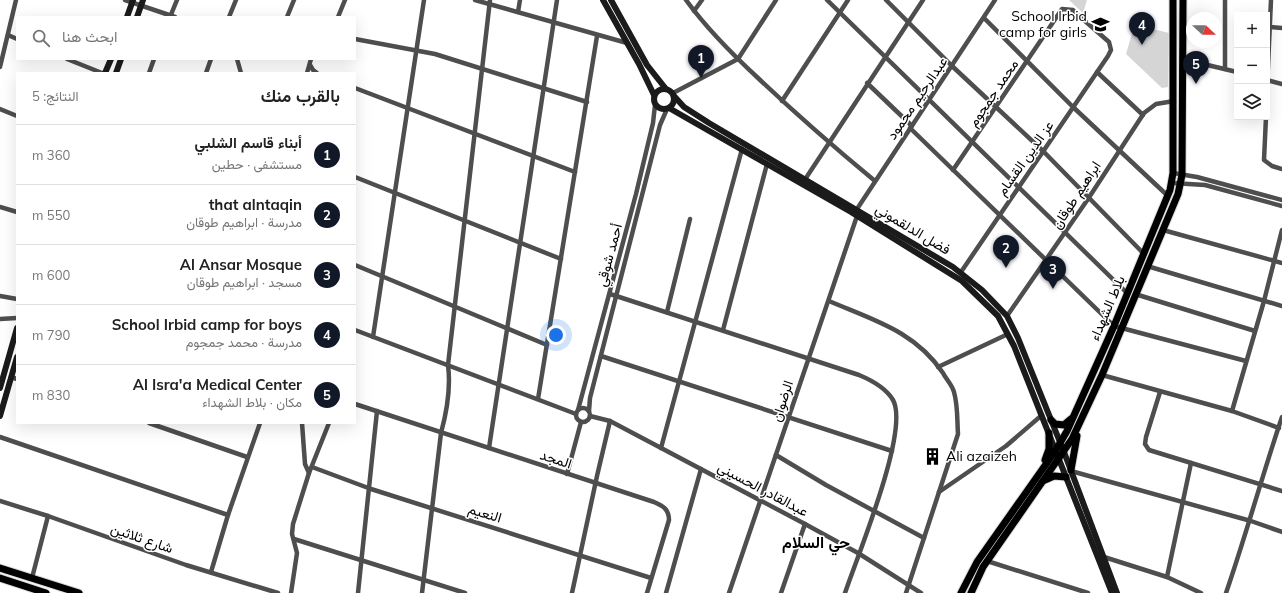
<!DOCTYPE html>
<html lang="ar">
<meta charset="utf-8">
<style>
body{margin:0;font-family:Mulish,Vazirmatn,sans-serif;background:#f6f6f6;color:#222;direction:rtl}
.controls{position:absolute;right:12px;top:12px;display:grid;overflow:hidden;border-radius:0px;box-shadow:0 4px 16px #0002}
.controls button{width:36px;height:36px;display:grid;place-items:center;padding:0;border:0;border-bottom:1px solid #e0e0e0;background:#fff;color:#222;font:20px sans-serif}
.compass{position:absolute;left:1186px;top:12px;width:36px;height:36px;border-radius:50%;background:#fff;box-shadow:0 4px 16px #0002;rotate:112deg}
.you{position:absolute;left:556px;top:335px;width:14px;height:14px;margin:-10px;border:3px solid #fff;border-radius:50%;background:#1a73e8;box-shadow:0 0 0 6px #1a73e833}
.badge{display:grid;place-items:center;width:26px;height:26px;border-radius:50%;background:#111827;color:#fff;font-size:13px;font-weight:700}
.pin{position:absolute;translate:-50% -33px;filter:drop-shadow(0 1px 2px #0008)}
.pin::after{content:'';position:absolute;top:21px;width:14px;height:12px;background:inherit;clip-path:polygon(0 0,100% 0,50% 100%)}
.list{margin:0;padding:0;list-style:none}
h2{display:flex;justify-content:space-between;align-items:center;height:52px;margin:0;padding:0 16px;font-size:17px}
h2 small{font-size:13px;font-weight:400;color:#767676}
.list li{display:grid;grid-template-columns:26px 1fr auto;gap:12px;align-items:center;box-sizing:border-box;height:60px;padding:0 16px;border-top:1px solid #e0e0e0}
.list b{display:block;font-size:15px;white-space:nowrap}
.list p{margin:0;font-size:13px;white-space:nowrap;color:#767676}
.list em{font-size:13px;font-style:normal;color:#767676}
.icon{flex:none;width:22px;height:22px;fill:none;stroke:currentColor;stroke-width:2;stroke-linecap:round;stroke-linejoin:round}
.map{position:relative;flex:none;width:1282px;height:593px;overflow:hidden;direction:ltr}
.search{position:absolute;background:#fff;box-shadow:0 4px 16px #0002;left:16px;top:16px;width:340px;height:44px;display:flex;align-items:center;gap:10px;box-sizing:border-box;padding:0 14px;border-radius:0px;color:#767676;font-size:15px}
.panel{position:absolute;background:#fff;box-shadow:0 4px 16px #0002;left:16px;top:72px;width:340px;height:352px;border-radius:0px;direction:rtl}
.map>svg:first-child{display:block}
.green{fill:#d5d5d5}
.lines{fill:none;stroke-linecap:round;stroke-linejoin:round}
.primary-casing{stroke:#dbdbdb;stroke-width:9}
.minor{stroke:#4e4e4e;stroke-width:4.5}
.secondary{stroke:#1b1b1b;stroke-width:6}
.primary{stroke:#000;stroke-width:7}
.labels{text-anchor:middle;stroke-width:3;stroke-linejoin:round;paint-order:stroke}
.poi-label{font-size:14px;fill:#000;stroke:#fff;text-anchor:end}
.street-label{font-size:14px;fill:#000;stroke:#fff}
.quarter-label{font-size:16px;font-weight:bold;fill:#000;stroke:#fff}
</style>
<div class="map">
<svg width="1282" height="593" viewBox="0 0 1282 593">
<rect width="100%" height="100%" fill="#fff"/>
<g class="green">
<polygon points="1069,0 1087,0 1083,13"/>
<polygon points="1141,26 1169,33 1168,87 1162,88 1126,54 1133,30 1139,32"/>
</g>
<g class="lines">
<defs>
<g id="primary">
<polyline points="1051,420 1055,424 1064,425 1071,419"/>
<polyline points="1045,460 1049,449 1049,433"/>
<polyline points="1071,470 1077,436"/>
<polyline points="1045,480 1054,476 1066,477"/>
<polyline points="0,568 79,593"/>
<polyline points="0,578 46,593"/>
<polyline points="961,593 977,562 1056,450 1067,431 1114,326 1170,190 1173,173 1173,0"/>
<polyline points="971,593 983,567 1072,439 1102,375 1178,194 1182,175 1183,0"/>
</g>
</defs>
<use href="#primary" class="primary-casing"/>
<g class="minor">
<polyline points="125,0 175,17"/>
<polyline points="475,0 627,43"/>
<path d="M 686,0 C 707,29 732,54 758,78 C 796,114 835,148 875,181"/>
<polyline points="827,0 1127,293"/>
<polyline points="886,0 952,66 1043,151 1144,254"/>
<polyline points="694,11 702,0"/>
<polyline points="518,12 520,0"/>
<polyline points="170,17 177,0"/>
<polyline points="229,17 236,0"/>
<polyline points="287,17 294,0"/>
<polyline points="338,17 345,0"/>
<polyline points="984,18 1073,107 1168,196"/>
<polyline points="1269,27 1282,28"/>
<polyline points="8,35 17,39"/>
<polyline points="355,39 435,54 587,102"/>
<polyline points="67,59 102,73"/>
<polyline points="237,59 241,73"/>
<polyline points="1182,59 1237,72"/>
<polyline points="310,65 313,70 317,73"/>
<polyline points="0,67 16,0"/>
<polyline points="1225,69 1225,0"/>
<polyline points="1097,72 1143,115"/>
<polyline points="149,73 154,59"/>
<polyline points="206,73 211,59"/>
<polyline points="307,73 311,59"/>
<polyline points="1267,80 1282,84"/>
<polyline points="867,83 912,126"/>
<polyline points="355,88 575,172"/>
<polyline points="1267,88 1271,0"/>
<polyline points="673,93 738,59 776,0"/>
<polyline points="782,101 848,0"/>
<polyline points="0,109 17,116"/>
<polyline points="1266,117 1264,160 1272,166 1282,169"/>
<polyline points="910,128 1114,326 1246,361"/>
<polyline points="953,170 1062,9 1073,10 1077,14 1109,42 1111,50 1108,56 961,272"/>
<polyline points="1173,173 1197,177 1282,200"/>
<polyline points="355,177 561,259"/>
<polyline points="804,181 923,0"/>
<polyline points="1172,183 1205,185 1282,206"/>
<polyline points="0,207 17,212"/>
<polyline points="857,209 995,0"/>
<polyline points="1163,230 1282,263"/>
<polyline points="355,265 547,345"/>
<polyline points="1147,266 1282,306"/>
<path d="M 610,294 L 859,375 C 871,380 886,388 893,400 C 910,430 857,557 845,593"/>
<polyline points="1135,294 1255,331"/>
<polyline points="0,296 17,299"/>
<path d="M 829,301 C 873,320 915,331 943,373 C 946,379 952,385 954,392 C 958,406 957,420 958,434 L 906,593"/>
<polyline points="667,312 690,219"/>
<polyline points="1007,316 1088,199 1144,113 1156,104 1174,101"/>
<polyline points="0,319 17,318"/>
<polyline points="355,330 576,414"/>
<polyline points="723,330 767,164"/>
<polyline points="373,337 424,0"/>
<polyline points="601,356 892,451"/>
<polyline points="938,367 1008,334"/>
<polyline points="1102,375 1232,411 1279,428"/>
<polyline points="11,377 17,379"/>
<polyline points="1160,392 1146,437 1145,444 1149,450 1282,491"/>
<polyline points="538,399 597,36"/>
<path d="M 355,404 L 654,502 C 663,506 669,509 669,520 L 647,593"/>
<circle cx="583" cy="415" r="7"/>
<polyline points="578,410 636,194 653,123 655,105"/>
<polyline points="589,411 590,398 660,125 667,109"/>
<polyline points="1232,411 1264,301 1282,230"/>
<polyline points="590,416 610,421 805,524 858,553 921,593"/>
<polyline points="149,423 247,457"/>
<polyline points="302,423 305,464 309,473"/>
<polyline points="0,437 228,515"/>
<polyline points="489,448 557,0"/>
<polyline points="661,448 742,149"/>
<polyline points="776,455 826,485 924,538"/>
<polyline points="312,467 371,489 651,578"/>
<polyline points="1071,471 1251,521 1282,532"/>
<polyline points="567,474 581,422"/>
<polyline points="939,492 1006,446 1042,415"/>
<polyline points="0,501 48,516 186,565 278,593"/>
<polyline points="294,539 465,593"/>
<polyline points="1104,557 1167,577 1201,593"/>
<polyline points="987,561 1088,593"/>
<polyline points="211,572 228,515 260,423"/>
<polyline points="1167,577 1191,463"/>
<polyline points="32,578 48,516"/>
<polyline points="291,593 297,553 292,534 293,524 309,473 329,423"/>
<polyline points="358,593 377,411"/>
<path d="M 422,593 L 441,433 C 447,411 451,388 448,365 L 490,0"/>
<polyline points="572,593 597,476 610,421"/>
<polyline points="666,593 701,469"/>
<polyline points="729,593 857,216"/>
<polyline points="781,593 805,524"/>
<path d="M 1226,593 C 1246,535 1262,476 1282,417"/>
</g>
<g class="secondary">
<polyline points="603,0 639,64 654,95"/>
<polyline points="611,0 647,65 666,89"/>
<polyline points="127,17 133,0"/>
<polyline points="137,17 143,0"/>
<polyline points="105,73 111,59"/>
<polyline points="116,73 121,59"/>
<circle cx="664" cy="99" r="10"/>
<polyline points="674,96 684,107 709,123 953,267 982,290 1007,316 1018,338 1064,452 1117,593"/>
<polyline points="669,108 851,212 962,281 998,316 1014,346 1112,593"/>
<polyline points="0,388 17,328"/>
<polyline points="0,416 17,357"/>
</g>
<use href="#primary" class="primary"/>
</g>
<defs>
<symbol id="school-bare" viewBox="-9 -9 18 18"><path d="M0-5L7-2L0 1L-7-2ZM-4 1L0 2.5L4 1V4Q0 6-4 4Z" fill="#000" stroke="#fff" stroke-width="2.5" paint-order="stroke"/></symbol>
<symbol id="building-bare" viewBox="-9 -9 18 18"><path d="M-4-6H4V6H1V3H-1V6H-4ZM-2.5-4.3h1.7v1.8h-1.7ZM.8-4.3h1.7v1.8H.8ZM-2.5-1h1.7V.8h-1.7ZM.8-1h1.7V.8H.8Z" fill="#000" stroke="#fff" stroke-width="2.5" paint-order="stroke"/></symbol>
</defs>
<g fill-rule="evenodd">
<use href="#school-bare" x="1088" y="12" width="25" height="25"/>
<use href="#building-bare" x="920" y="444" width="25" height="25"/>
</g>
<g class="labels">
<g class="poi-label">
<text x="1087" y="21">School Irbid<tspan x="1087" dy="16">camp for girls</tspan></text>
<text x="946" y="461" text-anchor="start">Ali azaizeh</text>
</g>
<g class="street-label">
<text transform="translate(993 93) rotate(-56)" y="5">محمد جمجوم</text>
<text transform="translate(917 98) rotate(-56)" y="5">عبدالرحيم محمود</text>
<text transform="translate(1025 158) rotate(-55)" y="5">عز الدين القسام</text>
<text transform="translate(1076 195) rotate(-57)" y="5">ابراهيم طوقان</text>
<text transform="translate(913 229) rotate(31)" y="5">فضل الدلقموني</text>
<text transform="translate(609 255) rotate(-75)" y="5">أحمد شوقي</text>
<text transform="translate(1107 308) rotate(-67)" y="5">بلاط الشهداء</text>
<text transform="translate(782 401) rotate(-72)" y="5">الرضوان</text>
<text transform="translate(556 459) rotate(18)" y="5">المجد</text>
<text transform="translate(763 489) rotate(28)" y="5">عبدالقادر الحسيني</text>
<text transform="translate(485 513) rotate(17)" y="5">النعيم</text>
<text transform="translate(142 538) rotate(19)" y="5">شارع ثلاثين</text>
</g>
<g class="quarter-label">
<text x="816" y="548">حي السلام</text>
</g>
</g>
</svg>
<div class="controls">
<button>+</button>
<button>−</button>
<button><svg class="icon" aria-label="layers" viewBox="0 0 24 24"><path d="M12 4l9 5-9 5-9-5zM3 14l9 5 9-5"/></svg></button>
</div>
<svg class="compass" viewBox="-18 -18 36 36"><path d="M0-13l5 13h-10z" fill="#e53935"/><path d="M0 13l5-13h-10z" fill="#767676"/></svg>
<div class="you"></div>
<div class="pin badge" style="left:701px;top:78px">1</div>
<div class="pin badge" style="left:1006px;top:268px">2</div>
<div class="pin badge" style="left:1053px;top:289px">3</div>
<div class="pin badge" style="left:1142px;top:45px">4</div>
<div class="pin badge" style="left:1196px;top:84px">5</div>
<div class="search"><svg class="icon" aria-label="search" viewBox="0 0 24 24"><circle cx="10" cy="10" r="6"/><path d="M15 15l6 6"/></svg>ابحث هنا</div>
<section class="panel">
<h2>بالقرب منك<small>النتائج: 5</small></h2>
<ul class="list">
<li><span class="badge">1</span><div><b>أبناء قاسم الشلبي</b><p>مستشفى · حطين</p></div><em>360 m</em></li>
<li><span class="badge">2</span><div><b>that alntaqin</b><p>مدرسة · ابراهيم طوقان</p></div><em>550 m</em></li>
<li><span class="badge">3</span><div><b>Al Ansar Mosque</b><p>مسجد · ابراهيم طوقان</p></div><em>600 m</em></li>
<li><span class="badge">4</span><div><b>School Irbid camp for boys</b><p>مدرسة · محمد جمجوم</p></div><em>790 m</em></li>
<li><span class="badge">5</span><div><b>Al Isra'a Medical Center</b><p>مكان · بلاط الشهداء</p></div><em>830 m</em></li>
</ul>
</section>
</div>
